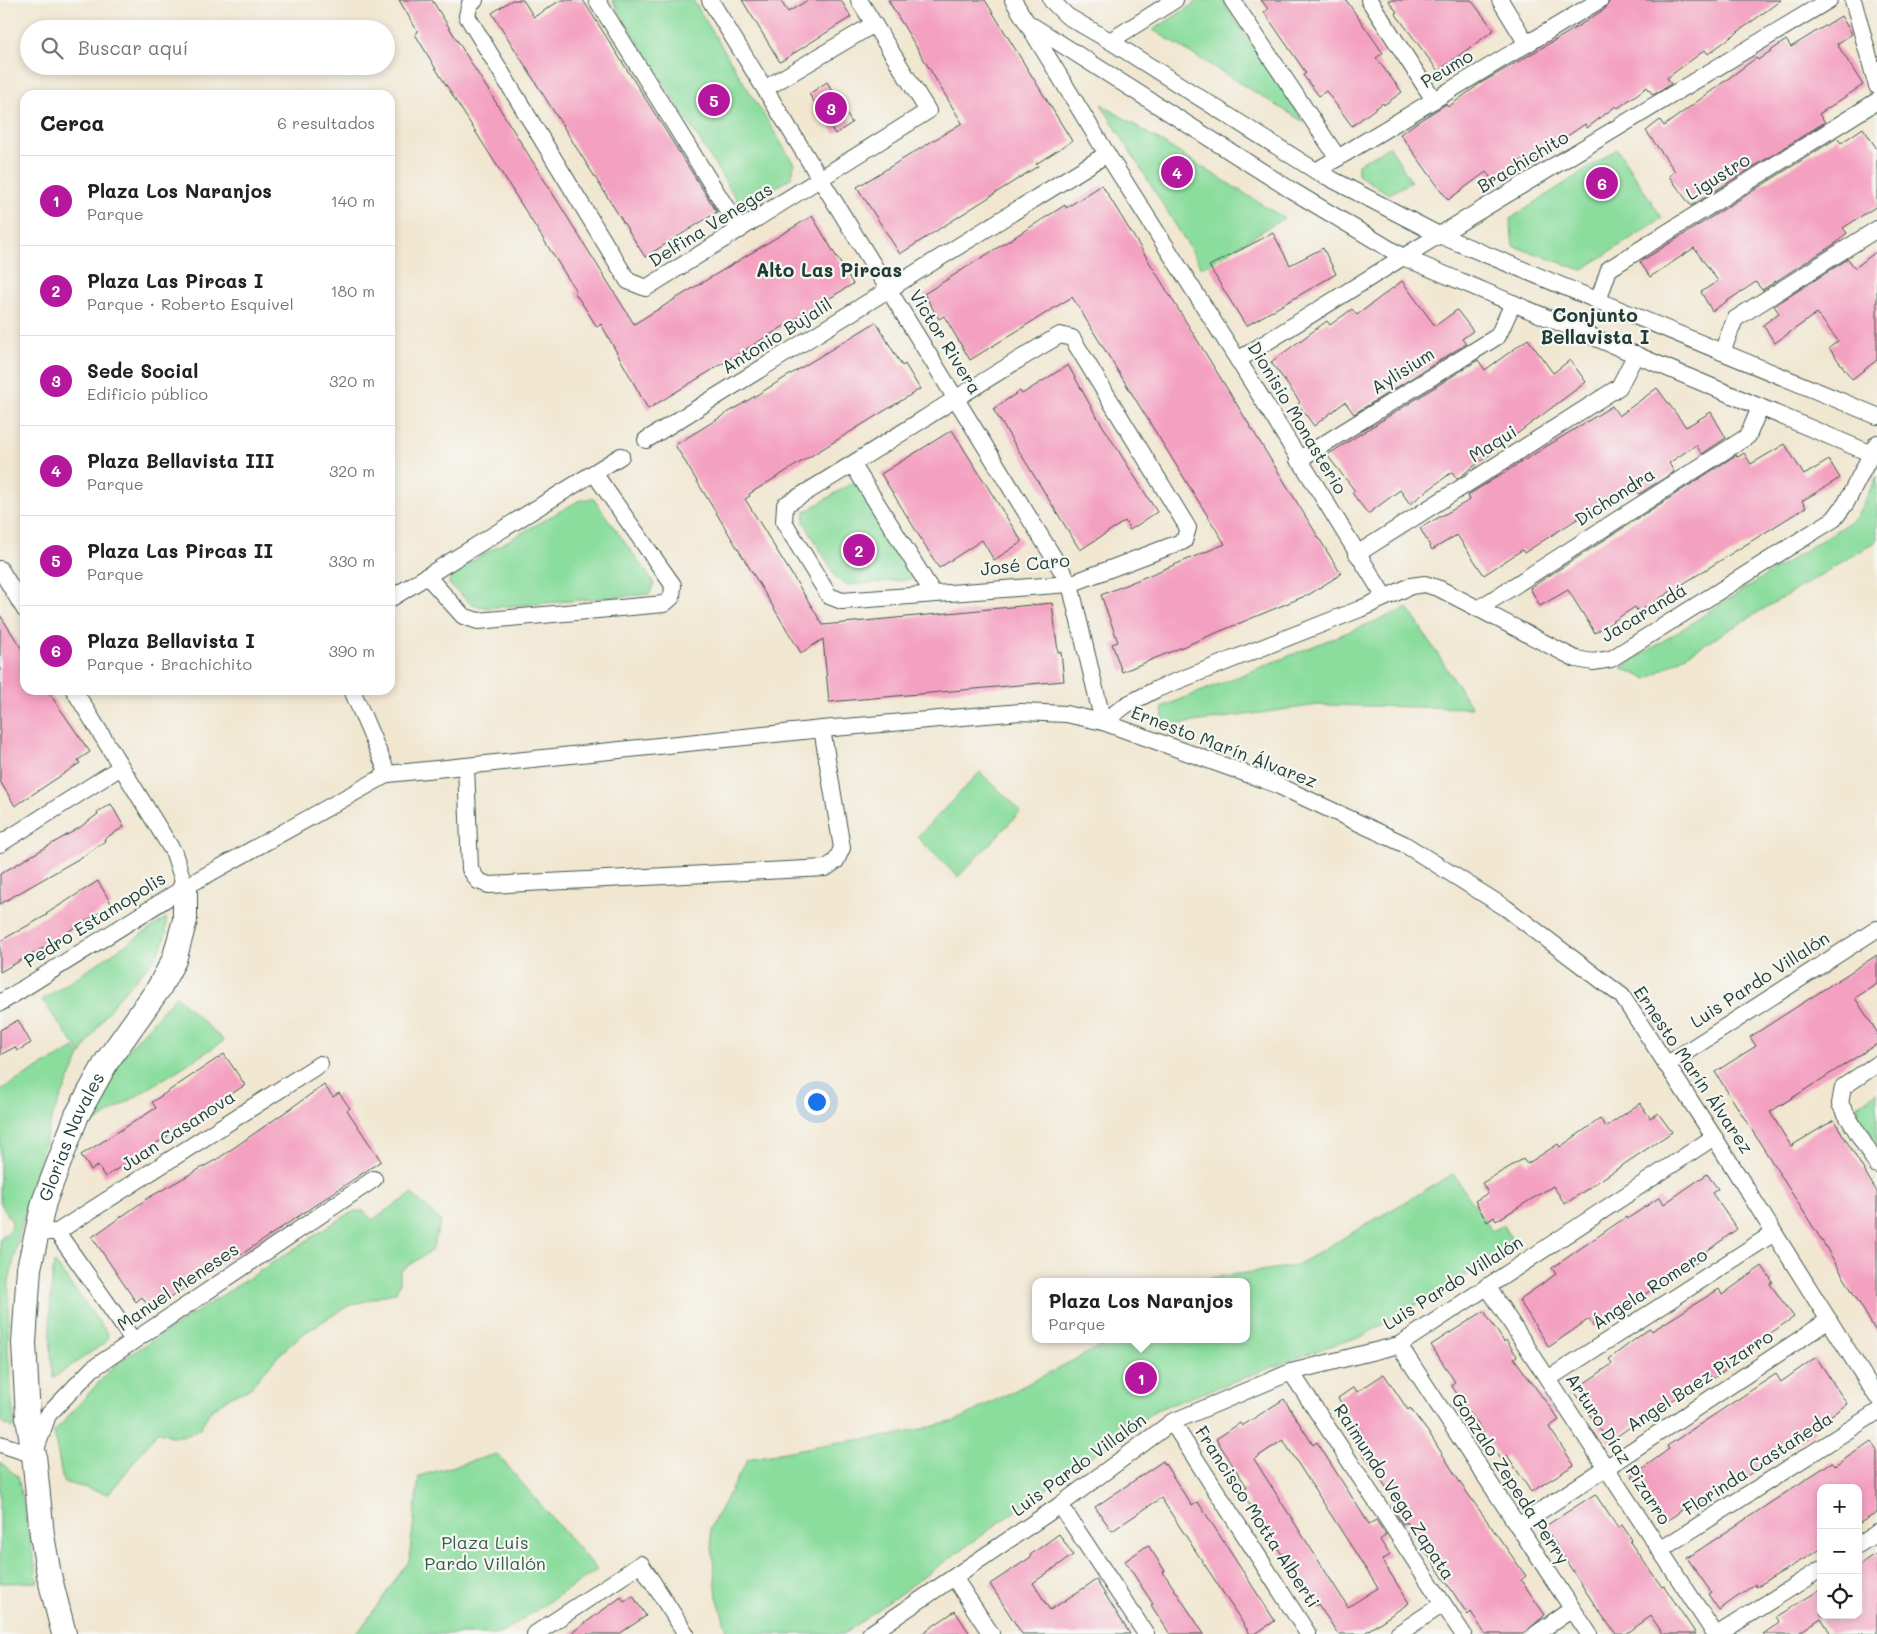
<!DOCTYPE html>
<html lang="es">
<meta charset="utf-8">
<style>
body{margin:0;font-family:Mali,sans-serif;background:#f2f2f2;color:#202124}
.controls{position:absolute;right:15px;bottom:15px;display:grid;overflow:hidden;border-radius:10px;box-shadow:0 2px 8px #0003}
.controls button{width:45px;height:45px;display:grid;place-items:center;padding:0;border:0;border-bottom:1px solid #e0e0e0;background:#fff;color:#202124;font:25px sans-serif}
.you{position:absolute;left:816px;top:1101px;width:18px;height:18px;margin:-12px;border:4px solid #fff;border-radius:50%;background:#1a73e8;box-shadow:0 0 0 8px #1a73e833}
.badge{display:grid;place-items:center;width:32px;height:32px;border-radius:50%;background:#b5179e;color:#fff;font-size:16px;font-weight:700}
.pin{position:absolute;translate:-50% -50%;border:2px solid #fff;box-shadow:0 1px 5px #0006}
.popup{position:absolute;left:1032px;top:1278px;width:218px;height:65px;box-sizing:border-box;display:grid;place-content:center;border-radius:10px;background:#fff;filter:drop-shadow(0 1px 4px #0005);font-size:16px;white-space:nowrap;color:#757577}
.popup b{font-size:19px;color:#202124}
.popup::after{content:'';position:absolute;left:50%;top:100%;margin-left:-10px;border:10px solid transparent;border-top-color:#fff}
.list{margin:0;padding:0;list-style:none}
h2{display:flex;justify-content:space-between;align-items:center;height:65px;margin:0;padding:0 20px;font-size:21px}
h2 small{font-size:16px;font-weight:400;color:#757577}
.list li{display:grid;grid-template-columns:32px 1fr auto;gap:15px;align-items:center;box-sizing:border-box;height:90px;padding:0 20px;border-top:1px solid #e0e0e0}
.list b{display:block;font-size:19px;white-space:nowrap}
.list p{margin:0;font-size:16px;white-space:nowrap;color:#757577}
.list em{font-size:16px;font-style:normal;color:#757577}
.icon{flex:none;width:28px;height:28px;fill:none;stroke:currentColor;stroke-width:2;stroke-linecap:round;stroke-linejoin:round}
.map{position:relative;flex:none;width:1877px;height:1634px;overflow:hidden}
.search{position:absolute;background:#fff;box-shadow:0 2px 8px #0003;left:20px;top:20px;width:375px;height:55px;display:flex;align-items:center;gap:12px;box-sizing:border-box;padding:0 18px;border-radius:28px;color:#757577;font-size:19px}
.panel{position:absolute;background:#fff;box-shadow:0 2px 8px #0003;left:20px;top:90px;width:375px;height:605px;border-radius:15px}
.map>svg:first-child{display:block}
.green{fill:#8bdd9e;stroke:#558d69}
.building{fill:#f4a1c1;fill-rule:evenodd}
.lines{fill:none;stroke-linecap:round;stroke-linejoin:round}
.street-casing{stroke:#3e564c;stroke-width:18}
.secondary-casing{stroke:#3e564c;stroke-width:26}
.street{stroke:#fff;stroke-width:16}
.secondary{stroke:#fff;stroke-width:24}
.labels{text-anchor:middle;stroke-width:4.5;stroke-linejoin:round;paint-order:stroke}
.street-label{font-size:18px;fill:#1f3d34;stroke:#f6f6f2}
.park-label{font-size:18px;fill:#355d49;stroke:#f6f6f2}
.neighbourhood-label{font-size:19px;font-weight:bold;fill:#1f3d34;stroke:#f6f6f2}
</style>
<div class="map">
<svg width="1877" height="1634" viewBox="0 0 1877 1634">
<rect width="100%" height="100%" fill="#f6f6f2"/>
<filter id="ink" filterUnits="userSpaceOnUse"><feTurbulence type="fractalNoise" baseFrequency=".02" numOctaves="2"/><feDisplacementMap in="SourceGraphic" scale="10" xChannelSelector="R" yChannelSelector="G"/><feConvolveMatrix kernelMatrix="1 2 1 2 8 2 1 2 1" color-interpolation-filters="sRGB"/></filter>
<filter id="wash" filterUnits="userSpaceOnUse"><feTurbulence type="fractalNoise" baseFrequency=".0096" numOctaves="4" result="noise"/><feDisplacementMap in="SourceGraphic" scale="20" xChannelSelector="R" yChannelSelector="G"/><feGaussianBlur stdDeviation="1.12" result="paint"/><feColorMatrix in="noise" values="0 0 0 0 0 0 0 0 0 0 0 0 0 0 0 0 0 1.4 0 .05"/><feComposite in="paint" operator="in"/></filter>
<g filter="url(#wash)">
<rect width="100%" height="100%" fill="#f1e7d1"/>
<g class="green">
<polygon points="612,0 693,0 794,164 792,177 742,208"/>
<polygon points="1200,0 1222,0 1304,122 1153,30"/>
<polygon points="1101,104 1284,218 1202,268"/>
<polygon points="1390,146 1411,182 1389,194 1358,175 1358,164"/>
<polygon points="1617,149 1662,218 1582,270 1513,246 1510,219"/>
<polygon points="1877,476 1877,541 1647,679 1621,668 1856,518"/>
<polygon points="855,481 915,579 849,585 837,579 804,522 805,512"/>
<polygon points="593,498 654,583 650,594 488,608 471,604 449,584 451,573 578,501"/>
<polygon points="1408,608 1472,708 1319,705 1164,726 1162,707"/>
<polygon points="980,772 1021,811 958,877 917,837"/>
<path d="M 166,918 C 172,953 133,978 115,1002 C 102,1018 92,1037 81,1054 L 42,1000 Z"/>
<polygon points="176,996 224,1041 81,1131 125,1053"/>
<polygon points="74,1048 80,1056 52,1117 23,1218 9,1282 8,1349 14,1424 12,1428 0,1421 0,1316 2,1305 0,1295 0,1238 10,1231 12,1222 0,1202 0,1090"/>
<polygon points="1877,1092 1877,1144 1858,1115 1858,1105"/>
<polygon points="1453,1174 1492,1231 1504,1225 1515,1246 1363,1336 1330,1346 1156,1410 844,1634 728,1634 717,1597 710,1528 748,1459 833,1443 896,1435 955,1421 1115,1339 1246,1339 1246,1282 1205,1282 1210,1278 1295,1266"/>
<polygon points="412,1194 441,1221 432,1250 400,1271 400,1282 396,1292 348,1306 301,1335 279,1355 248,1390 233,1395 211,1410 200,1428 189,1435 180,1436 171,1436 158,1431 109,1494 63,1482 54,1432 110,1370 122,1360 345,1216 355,1211 364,1211 372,1220"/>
<path d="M 54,1262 L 108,1334 L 106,1342 L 53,1378 C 49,1338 49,1301 54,1262 Z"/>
<polygon points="497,1454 597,1570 500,1634 354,1634 362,1627 409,1561 419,1476"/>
<polygon points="0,1462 18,1477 38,1582 0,1583"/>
</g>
<g id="blocks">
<g class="building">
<polygon points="399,0 432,0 634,324 812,216 853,284 648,409 601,324 597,327 583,305 574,292 576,291 436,69 415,34 418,32"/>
<polygon points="512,0 523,0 534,17 561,0 583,0 717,212 645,257 492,13"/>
<polygon points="742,0 780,0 788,12 808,0 841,0 851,17 780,62"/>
<polygon points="888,0 985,0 1072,141 1036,164 1038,166 900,254 857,187 962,123"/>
<polygon points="1261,0 1346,0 1383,53 1376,58 1402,92 1384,105 1383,103 1352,126 1326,91 1319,96 1303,75 1306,73 1264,12 1268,9"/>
<polygon points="1388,0 1471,0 1494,30 1438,71 1395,13 1397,12"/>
<polygon points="1610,0 1781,0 1708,54 1705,50 1667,78 1671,84 1653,95 1647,87 1618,108 1616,106 1587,128 1585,124 1528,163 1524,158 1494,182 1486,172 1448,200 1400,134 1416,123 1446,104 1448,107 1481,83 1564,35 1605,9"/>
<polygon points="1841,16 1852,34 1837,44 1863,85 1819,114 1825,122 1691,206 1669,176 1675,171 1646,131 1660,120 1664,126 1756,58 1758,60 1786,40 1791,47"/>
<polygon points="827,82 852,123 835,134 809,94"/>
<polygon points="1863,128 1877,149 1877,206 1843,228 1847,233 1836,243 1762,290 1756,282 1712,311 1701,292 1718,281 1694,248 1650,277 1640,262 1837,138 1841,143"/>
<polygon points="1102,185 1341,574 1310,594 1122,672 1112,644 1118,642 1101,595 1225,544 1072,297 970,360 944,316 939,319 924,294 1051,214 1065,205 1066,208"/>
<polygon points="1273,233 1290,265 1323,248 1336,274 1246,326 1209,266"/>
<polygon points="1877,251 1877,360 1852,379 1829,348 1838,341 1817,313 1775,343 1763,325 1779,313 1774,306 1848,259 1855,268"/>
<polygon points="1402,281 1435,326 1457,310 1473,331 1462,339 1466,344 1354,414 1345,402 1314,426 1298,404 1300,402 1271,362 1327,321 1330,325 1352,309 1357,315"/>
<polygon points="876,322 902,366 905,364 920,389 749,494 750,496 745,499 823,625 1052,603 1058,652 1061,652 1064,681 829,702 823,639 801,653 675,445"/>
<polygon points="1528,339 1553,373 1570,360 1586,382 1457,479 1452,472 1410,504 1400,490 1368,514 1352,493 1355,491 1327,455 1478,360 1485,370"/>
<polygon points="1068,365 1094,412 1157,512 1130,530 1125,521 1080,550 993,409 1020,391 1022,394"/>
<polygon points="1657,388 1686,427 1711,412 1726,438 1702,454 1696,445 1669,463 1674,472 1639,494 1632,484 1524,553 1522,550 1484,575 1457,535 1432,550 1420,528 1470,500 1468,495 1612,406 1619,416"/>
<polygon points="952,430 1022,542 994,560 982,540 939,568 881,474"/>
<polygon points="1785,444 1804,475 1829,460 1840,478 1802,501 1806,507 1638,612 1635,607 1595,633 1568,590 1540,606 1530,588 1736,455 1738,457 1744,453 1751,464"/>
<polygon points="0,615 25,654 25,690 47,690 90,752 78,760 80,763 15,806 0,781"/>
<polygon points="111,804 124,827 104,839 105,841 87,854 0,904 0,874 79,828 98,814 97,812"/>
<polygon points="98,881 112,905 51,942 52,943 0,972 0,941 47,915 46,914"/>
<polygon points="1877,955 1877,984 1855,998 1877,1032 1877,1044 1770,1112 1791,1146 1834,1120 1877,1192 1877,1333 1824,1244 1715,1072 1756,1046 1750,1037"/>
<polygon points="18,1020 31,1043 17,1051 15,1047 0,1055 0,1030"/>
<polygon points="224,1054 245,1085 105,1177 98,1166 91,1170 81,1155 156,1108 152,1102"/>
<polygon points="324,1085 333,1097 339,1093 350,1108 347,1110 381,1161 242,1254 240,1251 151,1310 142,1297 136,1302 92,1237 148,1198 219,1158"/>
<polygon points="1640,1103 1650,1118 1658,1113 1672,1132 1565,1204 1553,1186 1496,1221 1494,1217 1487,1222 1475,1201 1488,1193 1482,1183 1523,1159 1527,1164 1558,1144 1560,1147 1600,1119 1606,1127"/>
<polygon points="1707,1174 1718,1189 1712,1193 1737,1229 1699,1257 1701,1260 1684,1271 1682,1268 1623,1310 1622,1309 1594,1327 1589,1319 1549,1347 1519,1300 1556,1274 1552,1268 1626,1217 1627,1219 1660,1197 1664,1204"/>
<polygon points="1762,1266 1773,1282 1770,1284 1794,1317 1726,1364 1729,1368 1712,1379 1710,1376 1664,1405 1665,1408 1648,1418 1647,1415 1609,1442 1573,1391 1612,1364 1609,1359 1650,1328 1652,1331 1719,1289 1722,1295"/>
<polygon points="1484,1311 1504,1342 1506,1340 1517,1356 1514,1358 1559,1420 1549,1427 1574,1465 1531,1492 1507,1455 1501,1459 1491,1444 1451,1385 1455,1382 1431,1345"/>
<polygon points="1816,1357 1847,1404 1813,1428 1815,1431 1753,1472 1703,1502 1700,1497 1663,1524 1632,1476 1669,1449 1667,1446 1776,1374 1781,1382"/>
<polygon points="1384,1374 1408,1410 1410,1408 1431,1436 1461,1484 1526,1576 1521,1580 1545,1615 1523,1634 1485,1634 1471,1612 1468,1615 1406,1522 1403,1524 1392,1508 1398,1504 1356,1444 1364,1438 1338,1398 1354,1387 1357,1392"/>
<path d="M 1284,1399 L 1313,1445 L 1317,1442 L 1369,1524 L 1376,1520 L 1386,1535 L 1380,1540 L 1390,1555 L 1382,1560 L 1409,1603 L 1363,1634 L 1338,1634 L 1318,1604 L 1315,1606 L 1241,1491 L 1247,1487 L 1216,1439 L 1240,1423 L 1242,1426 ZM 1283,1440 L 1378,1588 L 1348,1607 L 1254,1459 Z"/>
<polygon points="1871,1441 1877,1450 1877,1513 1858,1524 1858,1488 1821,1488 1821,1549 1756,1587 1755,1584 1719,1610 1708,1594 1711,1592 1687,1558 1832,1462 1835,1466"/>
<polygon points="1163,1461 1192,1506 1198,1502 1275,1621 1255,1634 1250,1634 1161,1498 1112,1531 1095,1507"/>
<polygon points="1595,1494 1618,1528 1622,1525 1632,1540 1630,1542 1662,1587 1664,1586 1696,1634 1663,1634 1651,1616 1626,1634 1616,1634 1598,1610 1544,1527"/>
<polygon points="1059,1534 1073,1555 1033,1583 1050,1610 1096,1580 1130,1634 1022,1634 990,1584 1031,1557 1030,1555"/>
<polygon points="1148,1545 1165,1571 1163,1572 1204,1634 1170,1634 1151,1605 1153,1604 1125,1561"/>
<polygon points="1877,1553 1877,1634 1831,1634 1821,1618 1797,1634 1763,1634 1780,1622 1776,1617 1821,1589 1821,1615 1858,1615 1858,1566"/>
<polygon points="633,1596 646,1616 619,1634 570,1634 621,1597 624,1602"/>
<polygon points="955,1611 970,1634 921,1634"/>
</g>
</g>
</g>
<g filter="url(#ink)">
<use href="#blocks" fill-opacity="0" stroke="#3e564c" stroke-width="1"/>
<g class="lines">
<defs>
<g id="street">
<polyline points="475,0 470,3 467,16 628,281 646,288 928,111 859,0"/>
<polyline points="597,0 740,230"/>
<polyline points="710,0 1070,584 1103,722 1126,705 1157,689 1360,609 1411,586 1425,584 1440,589 1576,659 1593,662 1611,659 1834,519 1846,503 1877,443"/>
<polyline points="1013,0 1107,154 1238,360 1384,596"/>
<polyline points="1051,0 1067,16 1110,41 1316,171 1439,235 1877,416"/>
<polyline points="1232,0 1338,158"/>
<polyline points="1369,0 1434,100"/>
<polyline points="1500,0 1527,44"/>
<polyline points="1853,0 1877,86"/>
<polyline points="1028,23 1291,190 1403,257 1872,454"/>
<polyline points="1110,41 1175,0"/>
<polyline points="766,88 874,24"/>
<polyline points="1316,171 1600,0"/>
<polyline points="1598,301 1609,269 1877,101"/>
<path d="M 1060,335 L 1072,338 L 1188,528 L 1184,541 L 1070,584 L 842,601 L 829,596 L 784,522 L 785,505 C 878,450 967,389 1060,335 Z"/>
<polyline points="1722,352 1735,319 1877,229"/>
<polyline points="1238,360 1403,257 1829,0"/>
<polyline points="646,440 1107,154"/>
<polyline points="1298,460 1498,336 1513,303"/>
<polyline points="853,465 933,593"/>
<polyline points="1357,554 1619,387 1636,354"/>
<polyline points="0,569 25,610"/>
<polyline points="427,576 463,616 478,621 664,604 672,597 673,585 594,473"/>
<polyline points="390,599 621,456"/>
<polyline points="1478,609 1748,436 1760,407"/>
<polyline points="74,690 174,853 185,887"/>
<polyline points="352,690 388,774"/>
<polyline points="466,766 470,869 478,881 489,885 826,868 836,861 842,848 822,729"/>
<polyline points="0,844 121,767"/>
<polyline points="0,1003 185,887 388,774 822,729 1021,712 1066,714 1103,722 1275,784 1404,844 1506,908 1622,996 1714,1137 1877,1397"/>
<polyline points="1877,1064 1843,1087 1840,1104 1877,1165"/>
<polyline points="1666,1065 1877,929"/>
<polyline points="36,1232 57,1232 320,1064"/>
<polyline points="57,1232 133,1340"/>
<polyline points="1487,1286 1715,1634"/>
<polyline points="1399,1345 1589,1634"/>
<polyline points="1291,1372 1463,1634"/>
<polyline points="1548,1379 1774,1233"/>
<polyline points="1172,1422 1308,1634"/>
<polyline points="0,1444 34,1455 48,1415 92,1369 374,1179"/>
<polyline points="1060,1505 1146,1634"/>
<polyline points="1518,1526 1829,1320"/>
<polyline points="1858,1545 1877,1533"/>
<polyline points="1660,1550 1877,1412"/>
<polyline points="955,1579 991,1634"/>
<polyline points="535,1634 641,1564 686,1634"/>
<polyline points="870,1634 1060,1505 1172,1422 1291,1372 1399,1345 1714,1137"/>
<polyline points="1398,1634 1443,1604"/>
<polyline points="1536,1634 1572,1609"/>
<polyline points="1718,1634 1821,1569"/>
</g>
<g id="secondary">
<path id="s1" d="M 64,1634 L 49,1575 L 42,1535 L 34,1455 L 28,1418 L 24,1343 L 29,1268 L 44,1202 L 77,1115 L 107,1061 L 159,988 L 174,960 L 185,920 L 185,887"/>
</g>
</defs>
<use href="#street" class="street-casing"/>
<use href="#secondary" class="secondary-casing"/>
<use href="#street" class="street"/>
<use href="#secondary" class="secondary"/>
</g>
</g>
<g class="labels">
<g class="street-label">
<text transform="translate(1447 69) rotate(-31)" y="6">Peumo</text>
<text transform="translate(1523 162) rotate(-31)" y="6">Brachichito</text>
<text transform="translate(1718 177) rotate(-32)" y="6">Ligustro</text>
<text transform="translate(711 225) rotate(-32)" y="6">Delfina Venegas</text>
<text transform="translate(777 336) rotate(-32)" y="6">Antonio Bujalil</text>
<text transform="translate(945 342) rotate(58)" y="6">Victor Rivera</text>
<text transform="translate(1403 371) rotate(-32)" y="6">Aylisium</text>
<text transform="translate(1297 418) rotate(59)" y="6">Dionisio Monasterio</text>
<text transform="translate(1493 444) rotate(-32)" y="6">Maqui</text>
<text transform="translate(1615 497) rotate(-33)" y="6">Dichondra</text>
<text transform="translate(1025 565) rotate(-6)" y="6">José Caro</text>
<text transform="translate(1644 613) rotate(-31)" y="6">Jacarandá</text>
<text transform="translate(1224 747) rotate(21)" y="6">Ernesto Marín Álvarez</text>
<text transform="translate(95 920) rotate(-32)" y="6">Pedro Estamopolis</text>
<text transform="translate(1760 980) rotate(-33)" y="6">Luis Pardo Villalón</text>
<text transform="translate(1693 1070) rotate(56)" y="6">Ernesto Marín Álvarez</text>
<text transform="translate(178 1131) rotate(-33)" y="6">Juan Casanova</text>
<text dy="6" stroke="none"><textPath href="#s1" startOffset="508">Glorias Navales</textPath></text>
<text transform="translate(1453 1283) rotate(-32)" y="6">Luis Pardo Villalón</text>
<text transform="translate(178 1287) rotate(-34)" y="6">Manuel Meneses</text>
<text transform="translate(1650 1289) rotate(-33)" y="6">Ángela Romero</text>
<text transform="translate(1700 1381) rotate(-33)" y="6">Angel Baez Pizarro</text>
<text transform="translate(1618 1449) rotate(57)" y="6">Arturo Díaz Pizarro</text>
<text transform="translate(1758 1464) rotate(-33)" y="6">Florinda Castañeda</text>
<text transform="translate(1079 1465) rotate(-36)" y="6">Luis Pardo Villalón</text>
<text transform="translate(1510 1479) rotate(57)" y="6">Gonzalo Zepeda Perry</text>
<text transform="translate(1394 1492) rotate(57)" y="6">Raimundo Vega Zapata</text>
<text transform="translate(1257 1517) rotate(57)" y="6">Francisco Motta Alberti</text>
</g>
<g class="park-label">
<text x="485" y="1549">Plaza Luis<tspan x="485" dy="21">Pardo Villalón</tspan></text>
</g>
<g class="neighbourhood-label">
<text x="829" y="277">Alto Las Pircas</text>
<text x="1595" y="322">Conjunto<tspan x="1595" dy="22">Bellavista I</tspan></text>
</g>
</g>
</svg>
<div class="controls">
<button>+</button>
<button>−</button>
<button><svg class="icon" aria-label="locate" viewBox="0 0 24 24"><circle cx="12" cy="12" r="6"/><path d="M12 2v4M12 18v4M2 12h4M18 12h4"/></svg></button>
</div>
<div class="you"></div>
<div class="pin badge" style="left:1141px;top:1378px">1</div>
<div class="popup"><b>Plaza Los Naranjos</b>Parque</div>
<div class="pin badge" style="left:859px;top:550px">2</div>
<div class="pin badge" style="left:831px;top:108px">3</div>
<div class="pin badge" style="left:1177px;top:172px">4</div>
<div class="pin badge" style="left:714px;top:100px">5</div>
<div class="pin badge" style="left:1602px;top:183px">6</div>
<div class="search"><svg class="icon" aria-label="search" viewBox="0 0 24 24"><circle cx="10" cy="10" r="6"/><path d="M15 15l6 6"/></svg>Buscar aquí</div>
<section class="panel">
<h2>Cerca<small>6 resultados</small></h2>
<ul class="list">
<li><span class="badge">1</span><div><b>Plaza Los Naranjos</b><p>Parque</p></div><em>140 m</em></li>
<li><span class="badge">2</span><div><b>Plaza Las Pircas I</b><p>Parque · Roberto Esquivel</p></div><em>180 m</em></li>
<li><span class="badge">3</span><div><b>Sede Social</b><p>Edificio público</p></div><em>320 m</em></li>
<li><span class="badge">4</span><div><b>Plaza Bellavista III</b><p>Parque</p></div><em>320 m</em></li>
<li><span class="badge">5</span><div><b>Plaza Las Pircas II</b><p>Parque</p></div><em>330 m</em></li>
<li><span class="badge">6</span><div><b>Plaza Bellavista I</b><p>Parque · Brachichito</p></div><em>390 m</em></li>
</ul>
</section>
</div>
